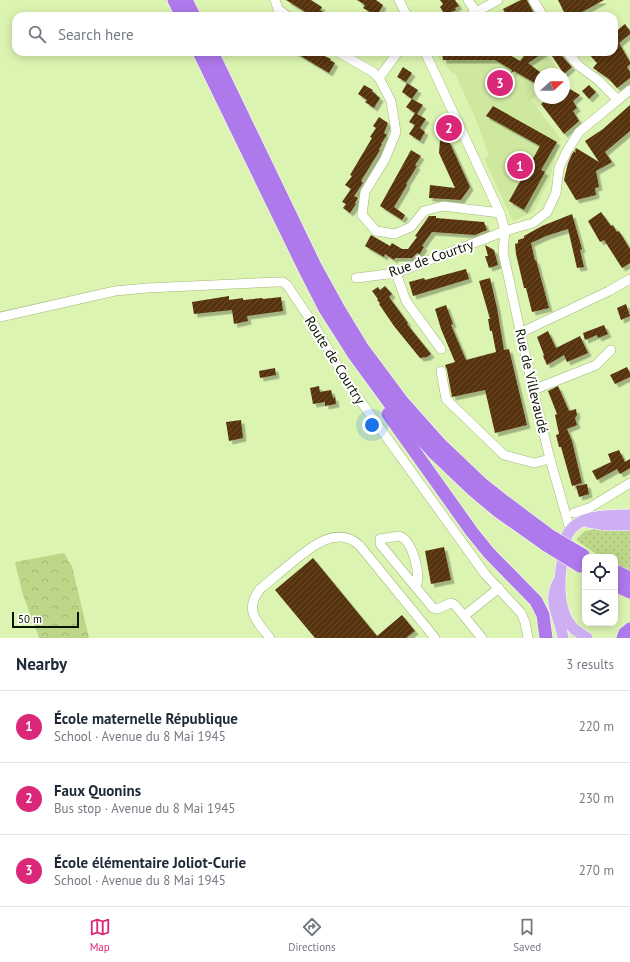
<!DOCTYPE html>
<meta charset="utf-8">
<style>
body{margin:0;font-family:"PT Sans",sans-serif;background:#f6f6f7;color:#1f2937}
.controls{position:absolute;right:12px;bottom:12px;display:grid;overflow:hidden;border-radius:8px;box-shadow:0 2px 10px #0003}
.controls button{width:36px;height:36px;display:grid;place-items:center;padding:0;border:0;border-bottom:1px solid #e0e1e3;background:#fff;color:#1f2937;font:20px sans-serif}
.compass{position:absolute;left:534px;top:68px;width:36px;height:36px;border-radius:50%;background:#fff;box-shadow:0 2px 10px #0003;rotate:69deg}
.scale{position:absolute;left:12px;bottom:10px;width:67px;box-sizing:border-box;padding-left:4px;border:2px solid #0c1300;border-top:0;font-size:11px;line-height:14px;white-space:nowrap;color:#0c1300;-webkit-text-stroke:3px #fff;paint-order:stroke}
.you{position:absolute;left:372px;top:425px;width:14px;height:14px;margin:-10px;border:3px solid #fff;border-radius:50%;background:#1a73e8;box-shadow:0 0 0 6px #1a73e833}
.badge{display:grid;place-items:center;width:26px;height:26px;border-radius:50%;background:#db2777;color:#fff;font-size:13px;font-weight:700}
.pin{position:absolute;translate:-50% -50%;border:2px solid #fff;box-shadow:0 1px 4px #0006}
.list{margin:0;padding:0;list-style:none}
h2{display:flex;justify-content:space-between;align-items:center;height:52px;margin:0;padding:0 16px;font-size:17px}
h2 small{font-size:13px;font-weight:400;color:#747a83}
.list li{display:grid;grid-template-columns:26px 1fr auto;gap:12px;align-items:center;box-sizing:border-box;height:72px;padding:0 16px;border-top:1px solid #e0e1e3}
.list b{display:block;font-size:15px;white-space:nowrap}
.list p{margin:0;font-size:13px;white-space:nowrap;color:#747a83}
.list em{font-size:13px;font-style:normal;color:#747a83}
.icon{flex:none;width:22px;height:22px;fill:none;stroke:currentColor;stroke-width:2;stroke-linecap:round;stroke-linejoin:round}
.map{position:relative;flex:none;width:630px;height:638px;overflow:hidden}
.search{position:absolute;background:#fff;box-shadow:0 2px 10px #0003;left:12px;right:12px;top:12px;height:44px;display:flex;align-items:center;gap:10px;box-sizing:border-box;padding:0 14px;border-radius:12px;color:#747a83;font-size:15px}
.sheet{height:268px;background:#fff}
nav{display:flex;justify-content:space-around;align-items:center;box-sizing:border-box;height:56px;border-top:1px solid #e0e1e3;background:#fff;font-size:11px;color:#747a83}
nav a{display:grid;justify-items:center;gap:2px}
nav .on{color:#db2777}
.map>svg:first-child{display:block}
.built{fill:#cfe89f}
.grass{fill:url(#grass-dots)}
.forest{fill:url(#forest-crowns)}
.building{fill:url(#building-hatch);filter:url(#shadow)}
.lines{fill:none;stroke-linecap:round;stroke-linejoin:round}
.minor-casing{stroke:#a2b777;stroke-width:10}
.major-casing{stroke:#fff;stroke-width:12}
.highway-casing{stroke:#fff;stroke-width:14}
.minor{stroke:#fff;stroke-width:9}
.major{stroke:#ceaff3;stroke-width:11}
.highway{stroke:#ae79eb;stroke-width:13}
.highway-bridge-casing{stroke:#fff;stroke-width:14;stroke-linecap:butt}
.highway-bridge{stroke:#ae79eb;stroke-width:13}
.labels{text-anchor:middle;stroke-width:4;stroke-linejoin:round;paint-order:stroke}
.street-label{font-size:14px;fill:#0c1300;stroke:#fff}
</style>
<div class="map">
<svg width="630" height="638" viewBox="0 0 630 638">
<defs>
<pattern id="grass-dots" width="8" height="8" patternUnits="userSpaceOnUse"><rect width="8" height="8" fill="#bdd789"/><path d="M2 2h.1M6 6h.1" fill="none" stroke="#a1b874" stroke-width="1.8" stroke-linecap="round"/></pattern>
<pattern id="forest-crowns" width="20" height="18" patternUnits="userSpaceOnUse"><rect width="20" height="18" fill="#bdd789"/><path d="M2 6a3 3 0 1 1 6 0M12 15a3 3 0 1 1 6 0" fill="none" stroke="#a1b874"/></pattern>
<pattern id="building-hatch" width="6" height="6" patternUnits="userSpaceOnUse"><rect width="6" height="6" fill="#56330c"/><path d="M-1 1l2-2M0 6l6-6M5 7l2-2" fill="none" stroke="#694e2d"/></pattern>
<filter id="shadow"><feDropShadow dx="3.5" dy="3.5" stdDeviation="0" flood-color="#0004"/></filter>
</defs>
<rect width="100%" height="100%" fill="#dcf4b1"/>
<g class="built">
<polygon points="517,0 531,0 540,16 490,16"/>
<polygon points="434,52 545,52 561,74 540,74 540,93 531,100 561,139 558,145 549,181 533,212 513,221 484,159 489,156 476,120 455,74 451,72"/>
</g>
<polygon class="grass" points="602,528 630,529 630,570 615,564 615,557 601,557 576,540 585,531"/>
<polygon class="forest" points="64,553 72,566 89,638 39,638 23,595 15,562"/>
<g class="building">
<polygon points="286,0 311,0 322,7 320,10 329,16 312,16"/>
<polygon points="357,0 376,0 383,5 377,16 363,8 365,5"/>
<polygon points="440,0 455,0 459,6 455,8 456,10 445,15 440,7 443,4"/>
<polygon points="521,0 527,0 535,16 507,16 503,9"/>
<polygon points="558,0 604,0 575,16 566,16"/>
<polygon points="625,24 630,31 630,34 619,43 630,62 630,64 627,67 630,72 630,78 617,88 609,79 593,68 597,63 587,52 614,52 614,33"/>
<polygon points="294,52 316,52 331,59 330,60 335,63 329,73"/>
<polygon points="442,52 505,52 520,61 527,52 545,52 528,63 540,72 540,86 514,71 511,73 512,70 495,60 443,60"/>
<polygon points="558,52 561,52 562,56 572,67 564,74 552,56"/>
<polygon points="403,67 412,73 406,82 397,77"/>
<polygon points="407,83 418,90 412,99 402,92"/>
<polygon points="364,85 373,90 372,91 380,98 374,108 365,102 367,100 358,94"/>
<polygon points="589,85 596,92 589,99 582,91"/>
<polygon points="570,89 580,95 573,101 577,108 573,111 579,121 564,134 541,104 549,98 564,98 564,93"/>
<polygon points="412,99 423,105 417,114 426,119 420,128 425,132 420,141 409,134 415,125 409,122 415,113 406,107"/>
<polygon points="630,105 630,131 605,152 612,162 596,171 599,187 595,188 596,195 576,200 564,180 568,163 572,154 574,151 576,153 575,150 576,148 599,162 585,141 603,129"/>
<polygon points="493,106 557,142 541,170 545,172 524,210 509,201 540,146 486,116"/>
<polygon points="379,117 388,123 384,133 387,135 381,144 382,144 379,149 380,150 361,181 363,183 354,196 358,198 355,203 356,204 350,213 343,208 346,204 342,202 351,189 345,185 352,176 350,175 372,138 370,137 376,128 373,126"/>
<polygon points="440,140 449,141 470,187 461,200 429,198 430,185 455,188 439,153"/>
<polygon points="411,150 421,156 415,165 417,166 406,184 407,185 394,207 405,215 402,220 380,206"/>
<polygon points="601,212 611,226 613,225 617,232 619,231 630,249 630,263 622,268 604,240 600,242 588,221"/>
<polygon points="572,214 582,249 580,250 584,267 577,268 568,229 546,236 531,243 535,261 536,260 549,308 532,312 526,288 524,288 516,254 515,244 518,243 518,240 524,238 524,236 542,226"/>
<polygon points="429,216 436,216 436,218 484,222 487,230 475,235 432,232 422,246 424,247 420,254 417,253 412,258 395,258 394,260 385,254 384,257 365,246 371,235 390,246 392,243 402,249 408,249 417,237 415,236"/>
<polygon points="485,245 494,250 498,265 489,268 485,256 488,256"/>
<polygon points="466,269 469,279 413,296 409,282 424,278 425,280"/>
<polygon points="490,278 497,308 504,350 509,349 527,425 495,433 485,390 452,397 447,370 445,365 455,362 441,329 435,309 446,305 453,324 451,325 466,360 496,352 492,331 490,331 488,319 490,319 479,281"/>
<polygon points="385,286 392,294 389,297 408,323 407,324 431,354 427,357 420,358 394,326 379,304 380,303 377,300 378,299 372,291 378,287 380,290"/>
<polygon points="229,296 229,300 243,298 243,300 262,298 263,299 281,297 283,311 247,316 248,321 234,324 232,310 194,314 192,302"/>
<polygon points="626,304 630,316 621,320 617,308"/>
<polygon points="604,325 608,334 598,338 597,335 585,340 583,333"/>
<polygon points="548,331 556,348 580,336 588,353 567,362 564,355 547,365 543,356 544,355 537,337"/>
<polygon points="627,367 630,373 630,377 615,384 610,375"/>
<polygon points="275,368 276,375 260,378 259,371"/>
<polygon points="319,386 320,392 331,390 333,398 335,397 336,404 325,406 325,402 313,404 310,388"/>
<polygon points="558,386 569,411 576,409 577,415 575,418 577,425 567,429 572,441 582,483 572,486 561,447 559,447 556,435 559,434 555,415 557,414 548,391"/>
<polygon points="241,420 243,438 229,441 226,422"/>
<polygon points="619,450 625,462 630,459 630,468 620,474 617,469 597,480 592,471 611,462 608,454"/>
<polygon points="587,484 589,494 579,497 576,486"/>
<polygon points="444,547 451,580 431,584 425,551"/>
<polygon points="313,558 377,636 402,615 415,631 406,638 315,638 275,590"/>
</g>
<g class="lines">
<defs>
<g id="minor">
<polyline points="275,0 278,9 287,16"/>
<polyline points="399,0 407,16"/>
<polyline points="468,0 476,12"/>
<polyline points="533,0 543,16"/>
<polyline points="469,16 498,0"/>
<polyline points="338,52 373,72 379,78 391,101 396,132 385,159 365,192 362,215 376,231 395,234 411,227 424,211 443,206 500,213"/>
<polyline points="425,52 500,213 505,231 503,252 533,390 550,459 570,529"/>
<polyline points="567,52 579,66 598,80 618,100"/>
<polyline points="379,78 398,52"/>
<polyline points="396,273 406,301 441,349"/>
<polyline points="356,278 396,273 505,231 533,223 547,212 556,193 559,168 567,151 579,132 630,90"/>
<polyline points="0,317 115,291 147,288 277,282 283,282 287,285 314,325 349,385 485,574 521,613 525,622 528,638"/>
<polyline points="520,333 609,291 630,279"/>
<polyline points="441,371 446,399 504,455 534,463 550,459"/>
<polyline points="533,390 596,365 611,350"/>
<polyline points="574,513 589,508 630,483"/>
<path d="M 416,587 C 421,575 413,540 399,536 L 380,539 L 380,544 L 433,608 L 437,609 L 451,603 L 455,605 L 482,638"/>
<polyline points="464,616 499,588"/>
<path d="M 270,638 C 256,621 244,610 260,589 C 270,581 279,573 289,565 C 308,549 337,523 360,546 L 435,638"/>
</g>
<g id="major">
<polyline points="588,522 606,525 630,525"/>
<path d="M 558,582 C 547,603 560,617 563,638"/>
<path d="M 587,638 C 583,635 578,632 574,629 C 552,606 561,563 567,535 C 578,514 609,515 630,515"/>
</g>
<g id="highway">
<polyline points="174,0 182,16"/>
<polyline points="186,0 194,16"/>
<polyline points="199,52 306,272 325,309 355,356 393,408 433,452 474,491 498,511 546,545"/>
<polyline points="212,52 316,268 337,306 363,349 401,400 441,445 481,483 505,502 549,535"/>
<polyline points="388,414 472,532 489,553 536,601 543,615 546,638"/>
<polyline points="615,571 630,578"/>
<polyline points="615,585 630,592"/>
<polyline points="623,638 625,633 630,629"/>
</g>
</defs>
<use href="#minor" class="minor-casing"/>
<use href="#major" class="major-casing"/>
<use href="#highway" class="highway-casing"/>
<use href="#minor" class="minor"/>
<use href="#major" class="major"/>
<use href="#highway" class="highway"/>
<defs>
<g id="highway-bridge">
<polyline points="549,535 583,555"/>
<polyline points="546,545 580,566"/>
</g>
</defs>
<use href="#highway-bridge" class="highway-bridge-casing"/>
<use href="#highway-bridge" class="highway-bridge"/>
</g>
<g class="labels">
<g class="street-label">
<text transform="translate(431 258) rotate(-19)" y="5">Rue de Courtry</text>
<text transform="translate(335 360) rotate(58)" y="5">Route de Courtry</text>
<text transform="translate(532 381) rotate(77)" y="5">Rue de Villevaudé</text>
</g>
</g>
</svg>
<div class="controls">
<button><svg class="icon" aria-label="locate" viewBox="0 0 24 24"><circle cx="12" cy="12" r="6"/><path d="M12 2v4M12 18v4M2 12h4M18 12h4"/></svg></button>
<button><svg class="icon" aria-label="layers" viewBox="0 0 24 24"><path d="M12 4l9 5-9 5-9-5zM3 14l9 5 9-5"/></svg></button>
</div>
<svg class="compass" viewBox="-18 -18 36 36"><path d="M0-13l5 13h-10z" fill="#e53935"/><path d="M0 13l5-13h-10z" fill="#747a83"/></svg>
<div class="scale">50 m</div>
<div class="you"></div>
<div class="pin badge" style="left:520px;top:166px">1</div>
<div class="pin badge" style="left:449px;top:128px">2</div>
<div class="pin badge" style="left:500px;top:83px">3</div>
<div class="search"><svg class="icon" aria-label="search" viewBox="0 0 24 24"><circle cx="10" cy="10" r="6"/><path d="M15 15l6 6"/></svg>Search here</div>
</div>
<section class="sheet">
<h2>Nearby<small>3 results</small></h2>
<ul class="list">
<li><span class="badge">1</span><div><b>École maternelle République</b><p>School · Avenue du 8 Mai 1945</p></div><em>220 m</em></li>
<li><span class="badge">2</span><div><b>Faux Quonins</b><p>Bus stop · Avenue du 8 Mai 1945</p></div><em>230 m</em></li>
<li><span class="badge">3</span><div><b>École élémentaire Joliot-Curie</b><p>School · Avenue du 8 Mai 1945</p></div><em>270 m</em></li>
</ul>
</section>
<nav>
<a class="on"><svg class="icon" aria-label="map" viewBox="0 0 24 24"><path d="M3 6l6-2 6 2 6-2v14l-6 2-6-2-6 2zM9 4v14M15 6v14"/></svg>Map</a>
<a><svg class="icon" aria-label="directions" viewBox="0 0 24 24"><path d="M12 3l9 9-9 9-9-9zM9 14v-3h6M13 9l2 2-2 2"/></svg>Directions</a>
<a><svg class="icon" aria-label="saved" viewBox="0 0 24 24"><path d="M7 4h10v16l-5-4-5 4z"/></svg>Saved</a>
</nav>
